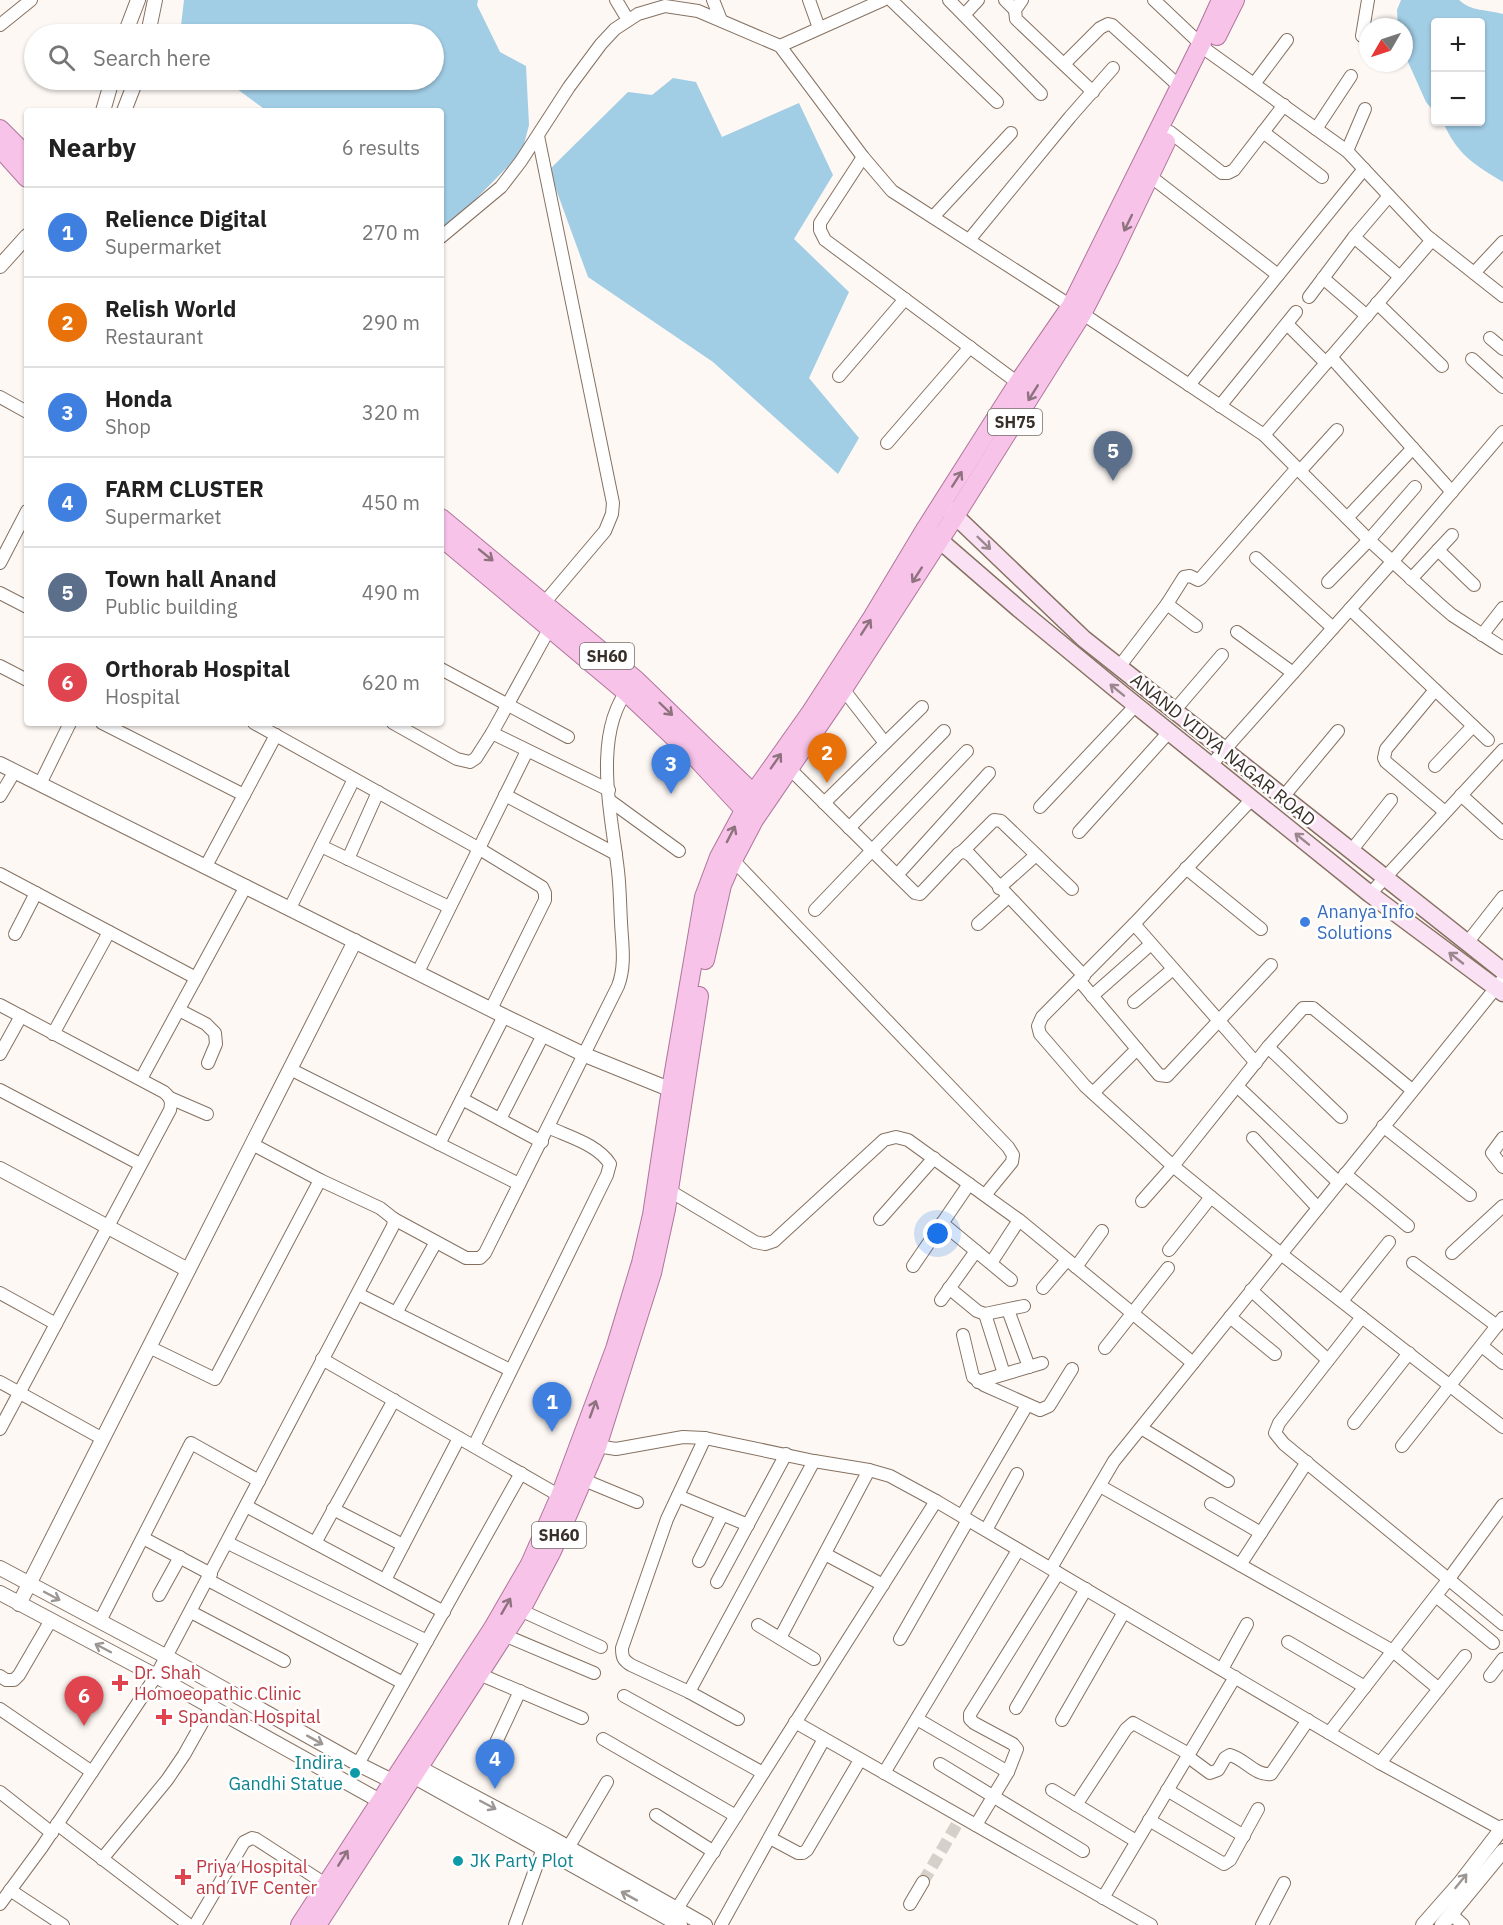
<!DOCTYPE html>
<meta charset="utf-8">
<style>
body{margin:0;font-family:"IBM Plex Sans",sans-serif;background:#f2f2f2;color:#222}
.controls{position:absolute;right:18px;top:18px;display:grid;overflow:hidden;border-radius:6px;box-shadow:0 2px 4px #0004}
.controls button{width:54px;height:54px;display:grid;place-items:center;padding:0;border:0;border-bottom:2px solid #e0e0e0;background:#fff;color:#222;font:30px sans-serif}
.compass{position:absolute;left:1359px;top:18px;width:54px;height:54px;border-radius:50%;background:#fff;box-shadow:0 2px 4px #0004;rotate:231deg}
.you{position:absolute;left:938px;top:1234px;width:21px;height:21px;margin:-15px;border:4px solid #fff;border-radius:50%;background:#1a73e8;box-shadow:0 0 0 9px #1a73e833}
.badge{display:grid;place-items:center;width:39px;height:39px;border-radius:50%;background:#0f766e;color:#fff;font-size:20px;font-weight:700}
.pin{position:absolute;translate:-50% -50px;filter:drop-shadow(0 2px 3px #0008)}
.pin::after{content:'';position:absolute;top:32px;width:21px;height:18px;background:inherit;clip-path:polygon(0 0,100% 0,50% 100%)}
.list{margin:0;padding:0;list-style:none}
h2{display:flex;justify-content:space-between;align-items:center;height:78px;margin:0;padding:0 24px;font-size:26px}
h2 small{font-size:20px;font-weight:400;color:#767676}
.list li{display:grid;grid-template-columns:39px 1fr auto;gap:18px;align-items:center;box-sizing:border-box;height:90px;padding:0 24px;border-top:2px solid #e0e0e0}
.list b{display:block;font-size:22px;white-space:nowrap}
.list p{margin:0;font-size:20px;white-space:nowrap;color:#767676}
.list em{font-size:20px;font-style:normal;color:#767676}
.icon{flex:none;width:33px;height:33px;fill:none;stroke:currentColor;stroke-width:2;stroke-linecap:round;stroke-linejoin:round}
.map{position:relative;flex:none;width:1503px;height:1925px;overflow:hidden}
.search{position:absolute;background:#fff;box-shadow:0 2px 4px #0004;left:24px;top:24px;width:420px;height:66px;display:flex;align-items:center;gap:15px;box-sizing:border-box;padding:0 21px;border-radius:33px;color:#767676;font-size:22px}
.panel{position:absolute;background:#fff;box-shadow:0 2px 4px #0004;left:24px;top:108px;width:420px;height:618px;border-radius:6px}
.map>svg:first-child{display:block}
.water{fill:#a1cde5}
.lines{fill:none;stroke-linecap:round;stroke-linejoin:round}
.minor-tunnel{stroke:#d6d0cb;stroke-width:12;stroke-dasharray:12 6;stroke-linecap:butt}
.minor-casing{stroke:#867161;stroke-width:14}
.tertiary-casing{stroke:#867161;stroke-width:16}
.secondary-casing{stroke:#867161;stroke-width:19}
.primary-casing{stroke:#b0759b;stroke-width:20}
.minor{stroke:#fff;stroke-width:12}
.tertiary{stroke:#fff;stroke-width:14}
.secondary{stroke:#fbe1f4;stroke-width:16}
.primary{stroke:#f7c3e8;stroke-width:18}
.oneway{stroke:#8e727e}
.oneway2{stroke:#9a888e}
.oneway3{stroke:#9c9794}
.shop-dot{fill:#3f7fe0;stroke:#fff;stroke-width:2}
.health-dot{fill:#e0444e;stroke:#fff;stroke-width:2}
.culture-dot{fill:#0f9aa8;stroke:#fff;stroke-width:2}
.labels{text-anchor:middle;stroke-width:5;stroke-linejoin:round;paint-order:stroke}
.shield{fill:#fff;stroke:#746d68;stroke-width:1.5}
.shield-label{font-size:16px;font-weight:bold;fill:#382f28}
.street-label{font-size:18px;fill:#382f28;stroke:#fff}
.shop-label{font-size:18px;fill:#366cbe;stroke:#fff;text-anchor:start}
.health-label{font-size:18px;fill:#be3a42;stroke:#fff;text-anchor:start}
.culture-label{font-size:18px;fill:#0d838f;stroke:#fff;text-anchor:end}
</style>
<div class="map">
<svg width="1503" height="1925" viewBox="0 0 1503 1925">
<rect width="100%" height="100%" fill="#fdf8f4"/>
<g class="water">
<polygon points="184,0 478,0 477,5 500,52 526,66 529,125 522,152 471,204 441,228 441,111 267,111 225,80 434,80 434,34 180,34"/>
<path d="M 1401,0 L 1459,0 C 1472,12 1486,9 1503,14 L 1503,182 C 1473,164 1457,154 1443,122 L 1480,122 L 1480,22 L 1436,22 L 1435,113 L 1426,102 L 1404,53 L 1404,27 L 1398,27 L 1397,10 Z"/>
<polygon points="673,78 696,82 722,137 799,103 833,175 794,239 849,292 809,378 859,438 838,474 713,362 588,277 549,170 628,92 652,95"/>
</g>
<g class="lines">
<polyline class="minor-tunnel" points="923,1882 957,1824"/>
<defs>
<g id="minor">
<polyline points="616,0 628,20"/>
<polyline points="713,0 721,20"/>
<polyline points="809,0 819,28"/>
<polyline points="891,0 997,102"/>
<polyline points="949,0 1041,94"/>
<polyline points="1005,0 1015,10"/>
<polyline points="1022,0 1015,10 1016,19 1093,92"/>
<polyline points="1154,0 1209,52 1347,151 1427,236 1503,296"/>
<polyline points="964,15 978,0"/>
<polyline points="0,25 31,0"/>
<polyline points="1362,36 1368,0"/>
<polyline points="780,46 883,0"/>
<polyline points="1064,64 1100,28 1108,24 1112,25 1180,87"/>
<polyline points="1254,84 1287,40"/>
<polyline points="1316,129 1351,76"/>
<polyline points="1170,132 1222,173 1228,173 1234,170 1284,105"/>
<polyline points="1263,132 1322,177"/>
<polyline points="538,136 613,503 612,514 605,531 539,609"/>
<polyline points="1347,151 1365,109"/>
<polyline points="863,157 820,223 820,230 825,240 1018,383"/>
<polyline points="1150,176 1278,275"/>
<polyline points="933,217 1011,133"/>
<polyline points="441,237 501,187 521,161 569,87 601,44 615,29 638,14 665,6 698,11 780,46 863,157 892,191 1071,306 1264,435 1369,540 1438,603 1452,615 1503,648"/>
<polyline points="1354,237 1400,277"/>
<polyline points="969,240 1070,117 1113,68"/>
<polyline points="1474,273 1503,242"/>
<polyline points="1323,278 1367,316"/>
<polyline points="1309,297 1354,237 1389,196"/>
<polyline points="1377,303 1442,366"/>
<polyline points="1287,324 1326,363"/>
<polyline points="1490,338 1503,349"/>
<polyline points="1331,357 1452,492"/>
<polyline points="1472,359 1503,387"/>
<polyline points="839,376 905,299"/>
<polyline points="1189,385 1364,169"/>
<polyline points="0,397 27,412"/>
<polyline points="1220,406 1296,312"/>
<polyline points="1264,435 1432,240"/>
<polyline points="887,443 970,347"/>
<polyline points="1300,471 1337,430"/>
<polyline points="1347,518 1413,448"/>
<polyline points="1438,550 1474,585"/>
<polyline points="1256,558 1333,628"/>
<polyline points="0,563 27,511"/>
<polyline points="1411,579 1452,535"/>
<polyline points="1328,582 1369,540 1415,487"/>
<polyline points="0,593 27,607"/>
<polyline points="1167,604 1196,626"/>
<polyline points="1350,609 1488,740"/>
<polyline points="1237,632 1293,673"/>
<polyline points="1482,635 1503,608"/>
<polyline points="0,666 27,680"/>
<polyline points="1119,667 1167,604 1184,577 1190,576 1198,580 1201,578 1297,468"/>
<polyline points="441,669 568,737"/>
<polyline points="843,689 885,743"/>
<polyline points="1435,690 1386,749 1384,758 1386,762 1445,812"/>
<polyline points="1174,711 1222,655"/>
<polyline points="102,723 244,795"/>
<polyline points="254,723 478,848 542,887 545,893 545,900 491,1009"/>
<polyline points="393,723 457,759 470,762 476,758 492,733 553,622"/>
<polyline points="492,733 609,790"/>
<polyline points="1211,765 1392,562 1503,432"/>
<polyline points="1435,766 1473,726"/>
<polyline points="790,769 915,893 920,894 923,891 958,854 963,851 970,855 1084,976"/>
<polyline points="40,784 70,723"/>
<polyline points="505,795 616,854"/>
<polyline points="1461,795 1503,833"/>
<polyline points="0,796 15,771"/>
<polyline points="1283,797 1338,731"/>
<polyline points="1252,799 1134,924 1042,1017 1038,1026 1040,1034 1085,1086 1173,1166 1281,1254 1503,1427"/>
<polyline points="609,800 679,851"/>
<polyline points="824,803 922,707"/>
<polyline points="1040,807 1136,705"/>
<polyline points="849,828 944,731"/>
<polyline points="1079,832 1169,732"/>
<polyline points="321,846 449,907"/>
<polyline points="963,851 994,820 1001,821 1072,889"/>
<polyline points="1351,851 1391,800"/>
<polyline points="348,859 378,792"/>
<polyline points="733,860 1008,1147 1013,1155 1012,1162 985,1195"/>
<polyline points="206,866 276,735"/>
<polyline points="1186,868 1261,929"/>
<polyline points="0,874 196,978"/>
<polyline points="897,875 989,773"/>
<polyline points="999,888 1036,855"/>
<polyline points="1370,894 1503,750"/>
<polyline points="290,908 354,779"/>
<polyline points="815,910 967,751"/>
<polyline points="978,924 1008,897"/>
<polyline points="1134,924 1256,1063"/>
<polyline points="15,934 36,893"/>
<polyline points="1467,943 1503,897"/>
<polyline points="418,972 527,751"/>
<polyline points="1079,980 1159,1075 1167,1076 1271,965"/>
<polyline points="1092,996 1151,944"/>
<polyline points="1134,1002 1173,969"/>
<path d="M 0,1005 L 164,1092 C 171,1098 172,1102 170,1110 L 0,1429"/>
<polyline points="179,1010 206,1024 215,1033 216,1044 208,1063"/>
<polyline points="53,1034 109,932"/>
<polyline points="1268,1047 1341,1117"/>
<polyline points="0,1054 21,1016"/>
<polyline points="290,1069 519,1184"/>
<polyline points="141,1079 246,886"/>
<polyline points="1237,1086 1338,1182"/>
<polyline points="0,1090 140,1164"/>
<polyline points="1093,1093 1137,1049"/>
<polyline points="170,1098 207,1114"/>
<polyline points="462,1099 542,1142"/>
<polyline points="500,1119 543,1035"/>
<polyline points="1383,1126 1470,1195"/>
<polyline points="1253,1138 1318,1208"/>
<polyline points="1503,1138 1492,1153 1503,1167"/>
<polyline points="439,1144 504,1016"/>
<polyline points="1345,1174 1408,1226"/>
<polyline points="665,1188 755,1242 765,1244 774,1241 884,1140 896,1137 908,1140 1019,1220 1193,1363"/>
<polyline points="1142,1201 1173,1166 1268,1047 1303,1008 1313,1008 1412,1090"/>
<path d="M 394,1219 L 466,1258 L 480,1258 L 485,1253 L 618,986 C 626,965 622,944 621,922 C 620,905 620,888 618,871 C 612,817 591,733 630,687"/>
<polyline points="880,1219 934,1158"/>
<polyline points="942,1223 1011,1280"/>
<polyline points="1169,1250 1211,1197"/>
<polyline points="1452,1253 1503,1206"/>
<polyline points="991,1263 1019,1220"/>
<polyline points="1413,1263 1497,1326"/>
<polyline points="913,1266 969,1184"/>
<polyline points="1076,1267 1102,1231"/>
<polyline points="949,1288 977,1311 985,1314 1024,1306"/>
<polyline points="1043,1288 1067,1260"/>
<polyline points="1251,1290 1328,1360"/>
<polyline points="0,1293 56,1324"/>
<polyline points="358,1294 510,1370"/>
<polyline points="941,1300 976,1251"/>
<polyline points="1342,1301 1389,1242"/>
<polyline points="1008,1310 1029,1367"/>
<polyline points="396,1313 436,1242"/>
<polyline points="985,1314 1004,1374"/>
<polyline points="1230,1317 1275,1354"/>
<polyline points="1362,1317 1279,1423 1275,1433 1284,1444 1503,1624"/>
<polyline points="963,1335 973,1377 984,1385 1040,1410 1049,1406 1072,1369"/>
<polyline points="1482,1346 1503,1363"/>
<polyline points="149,1347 215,1379 320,1180"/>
<polyline points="1105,1348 1168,1268"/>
<polyline points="322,1359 560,1496"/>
<polyline points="0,1382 103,1439"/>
<polyline points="978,1382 1042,1363"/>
<polyline points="1354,1423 1409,1353"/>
<polyline points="1141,1428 1228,1481"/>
<path d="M 705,1438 L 667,1519 L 622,1648 C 622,1657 623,1660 631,1665 L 689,1692 L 738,1719"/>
<polyline points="590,1445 616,1449 683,1437 705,1438 814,1461 869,1470 890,1476 936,1501 1380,1763 1503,1830"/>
<path d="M 474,1446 L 607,1175 L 610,1164 C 597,1144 569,1137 548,1127"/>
<polyline points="1402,1446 1503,1318"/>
<polyline points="584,1480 637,1502"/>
<polyline points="1100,1486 1393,1651 1439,1689"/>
<polyline points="678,1496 748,1525"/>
<polyline points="1211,1504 1261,1533"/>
<polyline points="246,1506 444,1612"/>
<polyline points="333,1509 403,1545"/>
<polyline points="962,1516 1027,1405"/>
<polyline points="986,1530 1017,1474"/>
<polyline points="143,1538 211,1574"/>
<polyline points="228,1543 427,1641"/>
<polyline points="315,1543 394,1400"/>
<polyline points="825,1554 883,1585"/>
<polyline points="699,1561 722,1515"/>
<polyline points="1240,1565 1307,1462"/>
<polyline points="1051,1568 1114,1461 1503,979"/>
<polyline points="208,1580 403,1683"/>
<polyline points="385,1580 459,1438"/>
<polyline points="717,1582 786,1454"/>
<polyline points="159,1595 180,1557"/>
<polyline points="1436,1596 1493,1643"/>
<polyline points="520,1610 601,1647"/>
<polyline points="191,1612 284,1661"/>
<polyline points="100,1621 191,1443 259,1481"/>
<polyline points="758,1625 814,1659"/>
<polyline points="504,1635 594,1673"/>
<polyline points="780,1638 869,1470"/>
<polyline points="900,1639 968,1520"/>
<polyline points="1288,1642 1365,1687"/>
<polyline points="1222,1669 1247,1624"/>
<polyline points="479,1674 582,1718"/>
<polyline points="0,1676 6,1680 14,1680 19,1675 51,1620"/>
<polyline points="1490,1676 1503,1659"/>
<polyline points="689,1692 814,1461"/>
<polyline points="624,1696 763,1773"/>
<polyline points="1016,1708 1086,1589"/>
<polyline points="0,1709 92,1772"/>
<polyline points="917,1719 1008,1772"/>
<polyline points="1062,1720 1124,1612"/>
<polyline points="795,1722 1151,1925"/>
<polyline points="1329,1733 1448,1580 1503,1505"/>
<polyline points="603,1739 736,1816"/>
<polyline points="492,1751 520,1691"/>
<path d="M 1187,1756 L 1210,1773 L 1218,1770 L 1225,1758 L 1230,1755 C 1245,1759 1255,1776 1271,1774 L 1308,1720"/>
<polyline points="1380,1763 1465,1656"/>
<polyline points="358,1764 521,1473"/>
<polyline points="940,1764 1083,1851"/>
<polyline points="884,1773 1018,1550"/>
<polyline points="1052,1790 1136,1841"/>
<polyline points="1167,1790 1244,1836"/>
<polyline points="0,1792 52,1833"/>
<polyline points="1076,1805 1126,1729 1133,1723 1189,1754"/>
<polyline points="656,1815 714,1852"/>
<polyline points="1149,1820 1224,1864 1230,1860 1258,1809"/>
<polyline points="57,1824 189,1925"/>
<polyline points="976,1825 1008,1772 1017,1749 1013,1744 974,1723 970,1719 970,1714 1058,1573"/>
<polyline points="770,1838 798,1853 803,1853 807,1850 860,1760"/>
<polyline points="568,1848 607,1782"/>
<polyline points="102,1859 167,1780 184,1755 211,1707"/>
<polyline points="10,1890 63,1925"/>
<polyline points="1103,1898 1235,1677"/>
<polyline points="0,1904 42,1847 156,1676 393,1226 394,1219 380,1208 320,1180 252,1144"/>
<polyline points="910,1904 923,1882"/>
<polyline points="1451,1914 1463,1925"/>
<polyline points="673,1915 936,1501"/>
<polyline points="195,1925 244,1842 252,1838 256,1839 327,1885"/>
<polyline points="515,1925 546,1840"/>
<polyline points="721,1925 824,1739"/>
<polyline points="1262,1925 1284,1883"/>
</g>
<g id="tertiary">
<polyline points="125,34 138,0"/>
<polyline points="148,34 155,0"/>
<polyline points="103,111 112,80"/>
<polyline points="124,111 136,80"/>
<polyline points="0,266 27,236"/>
<polyline points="0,764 504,1016 585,1055 679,1093"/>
<polyline points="0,1169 188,1270"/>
<polyline points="0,1568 167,1657 358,1764 402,1786"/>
<polyline points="0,1593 156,1676 389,1806"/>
<polyline points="19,1604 355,941"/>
<polyline points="418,1767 548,1836 705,1925"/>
<polyline points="413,1776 680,1925"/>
<polyline points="1423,1925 1460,1883 1503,1827"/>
<polyline points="1442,1925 1503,1851"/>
</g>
<g id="secondary">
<polyline points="947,508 1084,639 1503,971"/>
<polyline points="929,531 1019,609 1117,690 1370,894 1503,993"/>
</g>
<g id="primary">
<polyline points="1217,36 1235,0"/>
<polyline points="0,129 27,156"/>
<polyline points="0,148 27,178"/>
<polyline points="441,518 636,680 761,801"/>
<polyline points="441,537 626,692 698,760 751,817"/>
<polyline points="705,960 722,885 733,860 754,820 836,700 955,516 1082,314 1109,261 1166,142"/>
<polyline points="300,1925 493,1628 530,1564 560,1496 615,1349 641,1263 652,1215 671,1089 704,897 719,857 753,794 811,712 872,618 926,528 1018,383 1071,306 1201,44 1221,0"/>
<polyline points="317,1925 524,1604 552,1551 597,1447 652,1273 666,1209 699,996"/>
</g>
</defs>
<use href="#minor" class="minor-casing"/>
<use href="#tertiary" class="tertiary-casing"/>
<use href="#secondary" class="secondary-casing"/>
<use href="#primary" class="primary-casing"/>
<use href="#minor" class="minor"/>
<use href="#tertiary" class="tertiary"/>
<use href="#secondary" class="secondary"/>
<use href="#primary" class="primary"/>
</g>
<defs><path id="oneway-shaft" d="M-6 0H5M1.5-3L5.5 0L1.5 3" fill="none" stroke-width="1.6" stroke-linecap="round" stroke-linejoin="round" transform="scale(1.5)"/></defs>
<g class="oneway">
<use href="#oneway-shaft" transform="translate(1128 223) rotate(116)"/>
<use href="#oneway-shaft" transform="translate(1033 393) rotate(122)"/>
<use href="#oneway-shaft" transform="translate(957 479) rotate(-57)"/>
<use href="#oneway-shaft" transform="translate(486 555) rotate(39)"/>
<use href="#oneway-shaft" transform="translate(917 575) rotate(123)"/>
<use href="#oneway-shaft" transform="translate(866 627) rotate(-57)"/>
<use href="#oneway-shaft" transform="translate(666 709) rotate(44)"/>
<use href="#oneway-shaft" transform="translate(776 761) rotate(-55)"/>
<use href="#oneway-shaft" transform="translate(731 834) rotate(-63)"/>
<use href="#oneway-shaft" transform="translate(593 1409) rotate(-70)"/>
<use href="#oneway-shaft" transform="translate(506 1606) rotate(-60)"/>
<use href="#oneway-shaft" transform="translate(343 1858) rotate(-58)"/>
</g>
<g class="oneway2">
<use href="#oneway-shaft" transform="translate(984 543) rotate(44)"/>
<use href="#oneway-shaft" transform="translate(1117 690) rotate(-141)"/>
<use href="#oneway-shaft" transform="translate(1302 839) rotate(-141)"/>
<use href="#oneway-shaft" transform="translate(1456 958) rotate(-142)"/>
</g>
<g class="oneway3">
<use href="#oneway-shaft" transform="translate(52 1596) rotate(28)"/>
<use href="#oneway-shaft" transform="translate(103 1648) rotate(-152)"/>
<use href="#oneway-shaft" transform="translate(315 1740) rotate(29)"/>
<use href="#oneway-shaft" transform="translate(488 1805) rotate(28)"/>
<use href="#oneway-shaft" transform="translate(1461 1881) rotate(-51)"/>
<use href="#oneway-shaft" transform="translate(629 1896) rotate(-151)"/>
</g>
<circle class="shop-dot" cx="1305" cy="922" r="6"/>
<g class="health-dot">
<path d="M117 1674h6v6h6v6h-6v6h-6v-6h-6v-6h6z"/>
<path d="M161 1708h6v6h6v6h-6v6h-6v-6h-6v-6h6z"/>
<path d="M180 1868h6v6h6v6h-6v6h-6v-6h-6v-6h6z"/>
</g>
<g class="culture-dot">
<circle cx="355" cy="1773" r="6"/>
<circle cx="458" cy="1861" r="6"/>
</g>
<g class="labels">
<g class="shield">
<rect x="988" y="409" width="54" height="26" rx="4.5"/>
<rect x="580" y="643" width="54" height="26" rx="4.5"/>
<rect x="532" y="1522" width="54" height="26" rx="4.5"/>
</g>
<g class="shield-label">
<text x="1015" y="428">SH75</text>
<text x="607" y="662">SH60</text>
<text x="559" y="1541">SH60</text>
</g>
<g class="street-label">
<text transform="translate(1223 750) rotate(39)" y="6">ANAND VIDYA NAGAR ROAD</text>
</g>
<g class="shop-label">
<text x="1317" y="918">Ananya Info<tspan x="1317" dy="21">Solutions</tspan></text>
</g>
<g class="health-label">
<text x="134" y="1679">Dr. Shah<tspan x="134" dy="21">Homoeopathic Clinic</tspan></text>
<text x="178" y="1723">Spandan Hospital</text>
<text x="196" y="1873">Priya Hospital<tspan x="196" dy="21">and IVF Center</tspan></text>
</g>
<g class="culture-label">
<text x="343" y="1769">Indira<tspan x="343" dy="21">Gandhi Statue</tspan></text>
<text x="470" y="1867" text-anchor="start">JK Party Plot</text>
</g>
</g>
</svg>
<div class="controls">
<button>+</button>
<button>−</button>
</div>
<svg class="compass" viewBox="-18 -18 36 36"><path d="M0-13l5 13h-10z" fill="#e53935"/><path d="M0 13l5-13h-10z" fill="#767676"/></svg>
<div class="you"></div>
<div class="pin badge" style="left:552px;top:1432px;background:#3f7fe0">1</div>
<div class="pin badge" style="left:827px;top:783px;background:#e8710a">2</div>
<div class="pin badge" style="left:671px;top:794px;background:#3f7fe0">3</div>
<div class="pin badge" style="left:495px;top:1789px;background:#3f7fe0">4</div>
<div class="pin badge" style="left:1113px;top:481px;background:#5c6f8a">5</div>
<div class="pin badge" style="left:84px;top:1726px;background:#e0444e">6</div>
<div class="search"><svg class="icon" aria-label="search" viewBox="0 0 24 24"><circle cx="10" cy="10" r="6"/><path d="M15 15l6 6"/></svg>Search here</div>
<section class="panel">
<h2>Nearby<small>6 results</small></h2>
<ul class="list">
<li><span class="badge" style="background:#3f7fe0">1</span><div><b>Relience Digital</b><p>Supermarket</p></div><em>270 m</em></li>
<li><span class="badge" style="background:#e8710a">2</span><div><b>Relish World</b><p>Restaurant</p></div><em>290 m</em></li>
<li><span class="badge" style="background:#3f7fe0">3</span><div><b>Honda</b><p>Shop</p></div><em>320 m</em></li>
<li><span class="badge" style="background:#3f7fe0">4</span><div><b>FARM CLUSTER</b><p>Supermarket</p></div><em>450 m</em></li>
<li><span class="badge" style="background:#5c6f8a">5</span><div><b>Town hall Anand</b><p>Public building</p></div><em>490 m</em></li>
<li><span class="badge" style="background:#e0444e">6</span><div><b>Orthorab Hospital</b><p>Hospital</p></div><em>620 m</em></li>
</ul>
</section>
</div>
